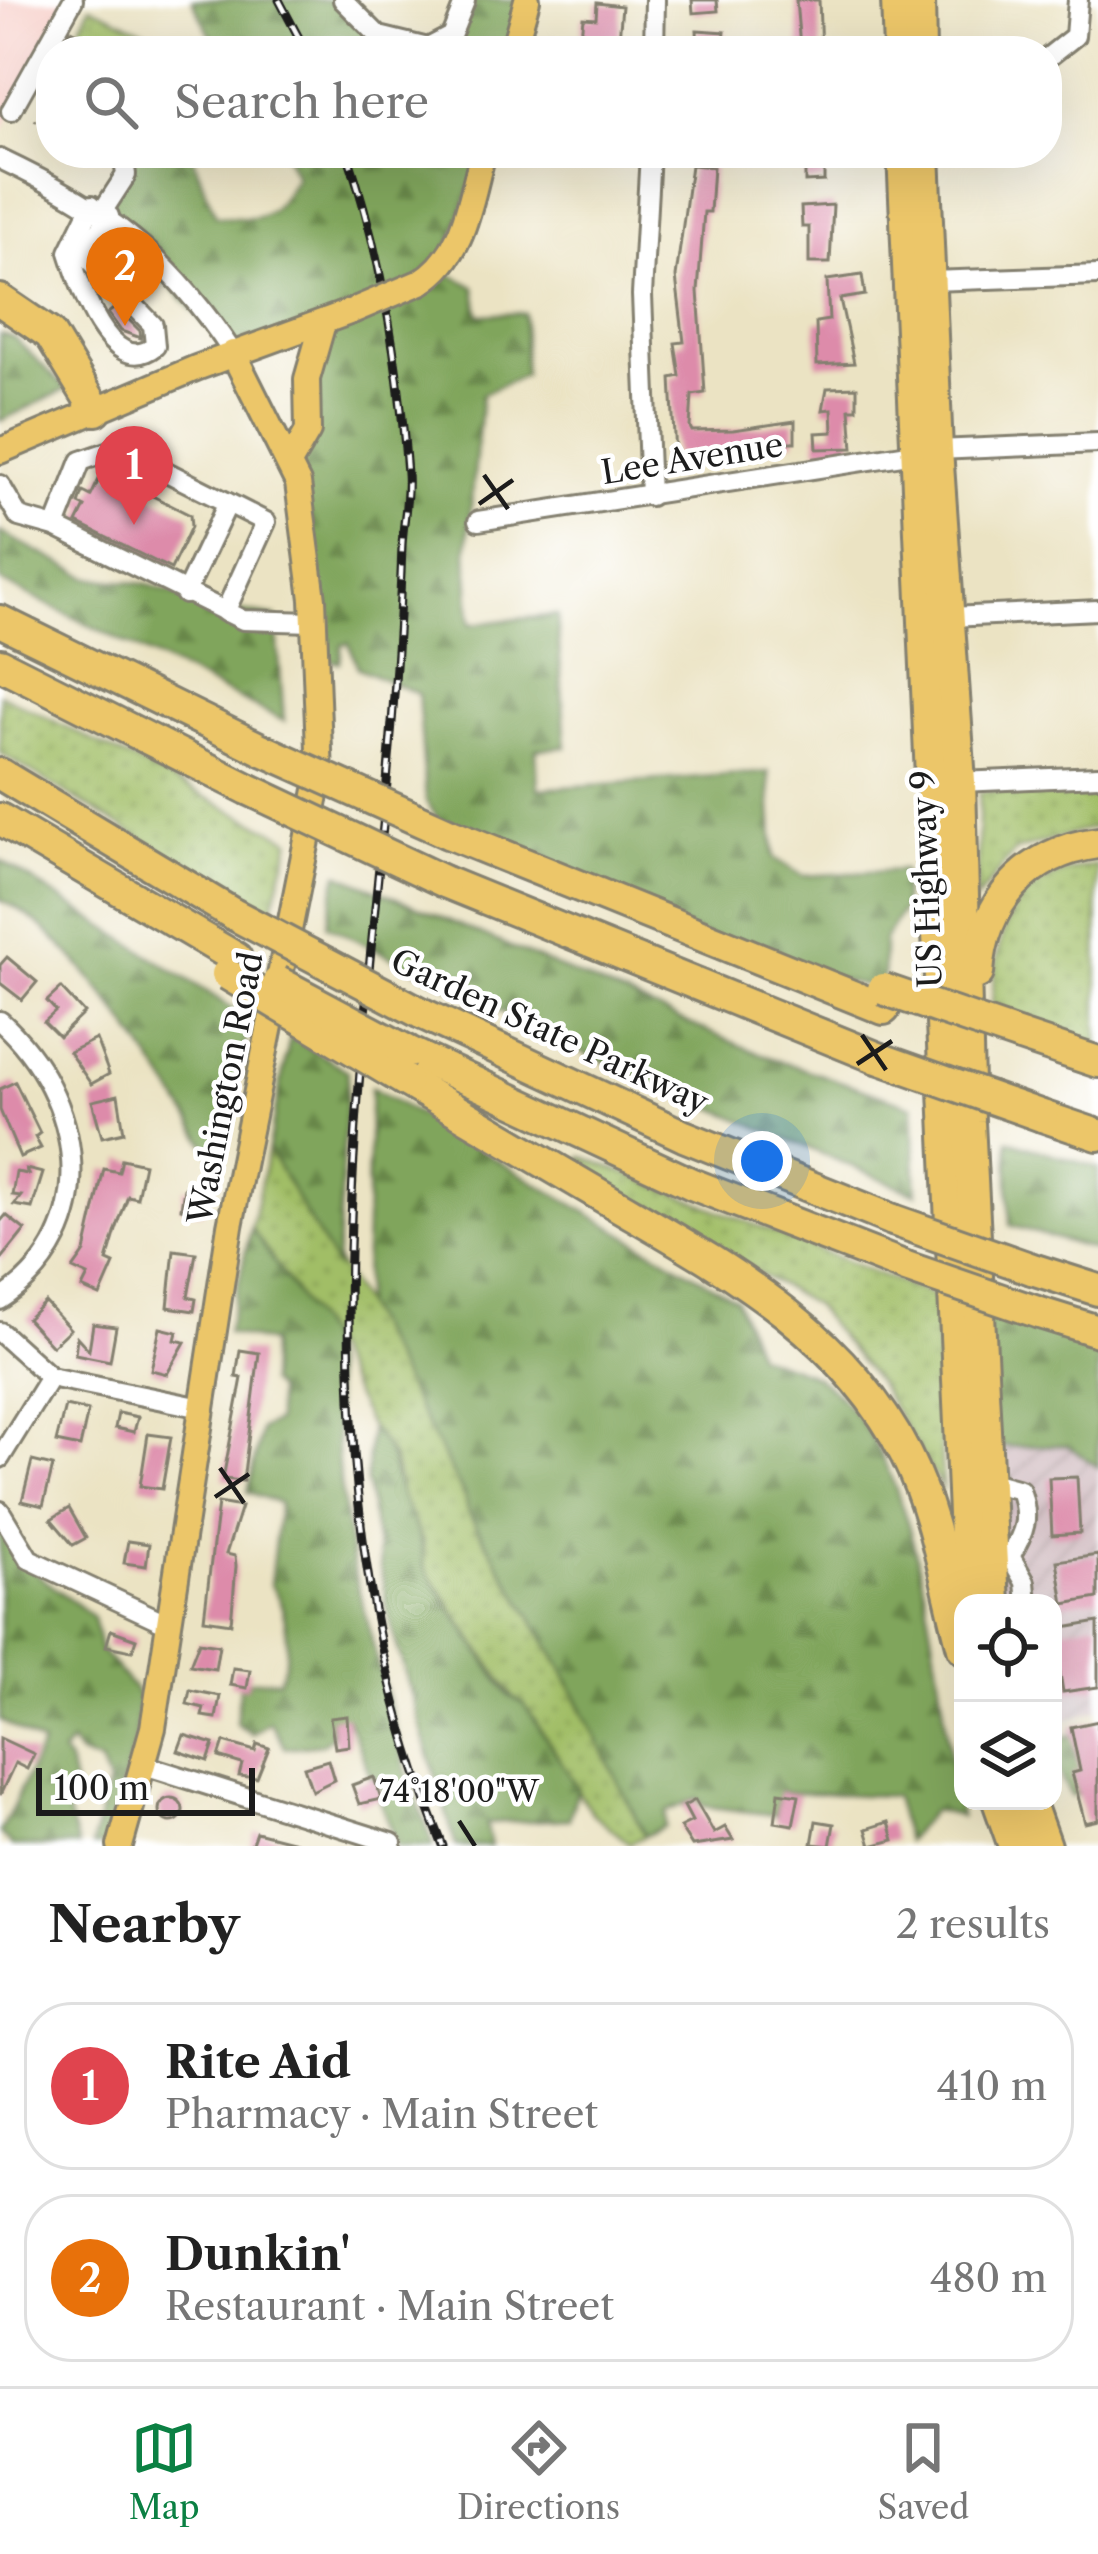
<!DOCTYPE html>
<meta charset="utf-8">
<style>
body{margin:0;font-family:"Libre Caslon Text",serif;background:#f6f6f6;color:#222}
.controls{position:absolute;right:36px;bottom:36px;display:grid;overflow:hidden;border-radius:24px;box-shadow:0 12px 48px #0002}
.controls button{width:108px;height:108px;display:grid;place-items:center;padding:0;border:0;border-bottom:3px solid #e0e0e0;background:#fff;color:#222;font:60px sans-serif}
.scale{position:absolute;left:36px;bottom:30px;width:219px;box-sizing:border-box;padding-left:12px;border:6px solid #1c1c1c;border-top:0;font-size:33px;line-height:42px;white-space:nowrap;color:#1c1c1c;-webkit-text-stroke:9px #fff;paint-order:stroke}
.you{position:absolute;left:762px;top:1161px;width:42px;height:42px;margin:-30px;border:9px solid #fff;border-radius:50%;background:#1a73e8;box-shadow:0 0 0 18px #1a73e833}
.badge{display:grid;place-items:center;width:78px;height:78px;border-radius:50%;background:#0b8043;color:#fff;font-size:39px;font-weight:700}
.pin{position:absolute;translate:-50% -99px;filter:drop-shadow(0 3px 6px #0008)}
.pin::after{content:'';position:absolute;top:63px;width:42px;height:36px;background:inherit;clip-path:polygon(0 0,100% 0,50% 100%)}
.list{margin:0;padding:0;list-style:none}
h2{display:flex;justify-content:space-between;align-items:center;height:156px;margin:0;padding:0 48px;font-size:51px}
h2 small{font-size:39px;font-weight:400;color:#767676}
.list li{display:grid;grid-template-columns:78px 1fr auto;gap:36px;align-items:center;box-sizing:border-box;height:168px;margin:0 24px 24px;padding:0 24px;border:3px solid #e0e0e0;border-radius:48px}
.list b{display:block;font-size:45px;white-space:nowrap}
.list p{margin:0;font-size:39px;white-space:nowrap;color:#767676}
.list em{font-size:39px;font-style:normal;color:#767676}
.icon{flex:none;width:66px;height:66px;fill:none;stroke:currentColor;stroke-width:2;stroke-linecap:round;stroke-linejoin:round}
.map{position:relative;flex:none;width:1098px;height:1846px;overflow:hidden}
.search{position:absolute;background:#fff;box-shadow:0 12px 48px #0002;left:36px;right:36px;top:36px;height:132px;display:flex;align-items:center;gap:30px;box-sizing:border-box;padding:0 42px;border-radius:48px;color:#767676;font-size:45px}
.sheet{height:540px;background:#fff}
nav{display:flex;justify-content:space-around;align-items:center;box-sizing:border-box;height:168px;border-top:3px solid #e0e0e0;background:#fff;font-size:33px;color:#767676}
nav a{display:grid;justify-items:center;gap:6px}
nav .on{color:#0b8043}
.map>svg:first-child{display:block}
.built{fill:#f7d0ca}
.industrial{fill:url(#industrial-furrows)}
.grass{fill:url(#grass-dots);stroke:#5e6d41;stroke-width:3}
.forest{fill:url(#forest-firs);stroke:#4e603c;stroke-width:3}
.park{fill:url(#park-tufts);stroke:#5e6d41;stroke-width:3}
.building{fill:#dd8baa}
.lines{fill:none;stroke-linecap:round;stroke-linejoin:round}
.minor-casing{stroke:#848070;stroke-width:24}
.major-casing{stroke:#848070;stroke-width:30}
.highway-casing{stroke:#848070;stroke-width:36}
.path{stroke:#848070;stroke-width:3;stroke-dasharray:3 9;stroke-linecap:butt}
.minor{stroke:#fff;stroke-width:18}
.major{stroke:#ecc669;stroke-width:24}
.highway{stroke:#ecc669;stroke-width:30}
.rail-casing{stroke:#1c1c1c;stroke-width:9}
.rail{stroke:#fff;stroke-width:4.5;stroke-dasharray:14;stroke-linecap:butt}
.major-bridge-casing{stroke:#848070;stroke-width:30;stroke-linecap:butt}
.highway-bridge-casing{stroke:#848070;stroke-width:36;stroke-linecap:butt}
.major-bridge{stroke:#ecc669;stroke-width:24}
.highway-bridge{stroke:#ecc669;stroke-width:30}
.ticks{fill:none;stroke:#1c1c1c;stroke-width:4.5}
.labels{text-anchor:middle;stroke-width:9;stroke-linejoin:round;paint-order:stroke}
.street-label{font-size:33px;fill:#1c1c1c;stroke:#fff}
.ticks-label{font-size:30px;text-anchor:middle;fill:#1c1c1c;stroke:#fff;stroke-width:9;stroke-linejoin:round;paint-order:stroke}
</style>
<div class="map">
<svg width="1098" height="1846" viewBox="0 0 1098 1846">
<defs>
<pattern id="industrial-furrows" width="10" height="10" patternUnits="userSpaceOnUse" patternTransform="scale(3)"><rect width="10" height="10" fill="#d2bec2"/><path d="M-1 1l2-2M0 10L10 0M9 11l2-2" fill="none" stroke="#b4a3a6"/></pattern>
<pattern id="grass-dots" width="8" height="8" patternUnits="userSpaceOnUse" patternTransform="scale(3)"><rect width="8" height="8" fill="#a1be66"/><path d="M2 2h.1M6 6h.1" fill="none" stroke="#8aa358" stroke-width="1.8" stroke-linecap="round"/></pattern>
<pattern id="forest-firs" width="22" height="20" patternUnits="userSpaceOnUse" patternTransform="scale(3)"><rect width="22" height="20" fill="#80a55b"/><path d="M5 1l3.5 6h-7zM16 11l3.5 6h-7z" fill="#68864a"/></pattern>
<pattern id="park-tufts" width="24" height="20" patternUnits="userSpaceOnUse" patternTransform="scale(3)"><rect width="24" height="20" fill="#a1be66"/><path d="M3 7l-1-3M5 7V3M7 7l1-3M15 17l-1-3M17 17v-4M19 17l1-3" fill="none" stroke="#8aa358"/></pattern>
</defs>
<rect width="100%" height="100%" fill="#fff"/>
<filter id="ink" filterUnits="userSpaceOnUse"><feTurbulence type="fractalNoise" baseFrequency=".00833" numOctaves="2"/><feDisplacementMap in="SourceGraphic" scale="24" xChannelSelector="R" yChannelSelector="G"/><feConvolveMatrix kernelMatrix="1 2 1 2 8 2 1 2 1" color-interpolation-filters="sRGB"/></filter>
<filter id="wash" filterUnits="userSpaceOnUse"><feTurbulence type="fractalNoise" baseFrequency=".004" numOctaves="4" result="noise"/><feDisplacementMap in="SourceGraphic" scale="48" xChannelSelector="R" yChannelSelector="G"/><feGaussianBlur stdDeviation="2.7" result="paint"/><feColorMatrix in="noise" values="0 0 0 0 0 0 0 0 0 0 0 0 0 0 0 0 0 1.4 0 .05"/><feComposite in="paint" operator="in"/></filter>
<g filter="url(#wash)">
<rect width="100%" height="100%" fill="#ebe3c3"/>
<polygon class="built" points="0,0 73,0 0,134"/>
<polygon class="industrial" points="1067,1445 1098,1467 1098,1709 1053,1725 1053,1603 994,1603 986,1447"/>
<g class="grass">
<polygon points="0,694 291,840 270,917 0,753"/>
<polygon points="1098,785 1098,826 1015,851 976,900 980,792"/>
<path d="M 1097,865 L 1098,1049 L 992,1005 C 997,926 1011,877 1097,865 Z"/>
<polygon points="268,1149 373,1321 465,1497 469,1514 561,1666 645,1836 629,1843 593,1814 424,1567 423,1542 401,1497 393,1458 370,1428 324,1335 251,1228"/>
<polygon points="582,1156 936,1297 942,1488 878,1383 813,1305 577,1166"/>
</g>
<g class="forest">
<polygon points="192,0 343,0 365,25 439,45 465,0 527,0 513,51 219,51"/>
<path d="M 136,153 L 191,153 L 216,216 C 265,222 271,219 296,177 L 285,153 L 483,153 L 441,270 L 475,287 L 479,315 L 524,313 L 524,375 L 482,394 L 467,548 L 471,624 L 557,615 L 566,747 L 536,749 L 538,789 L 769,772 L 774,858 L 803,876 L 903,870 L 903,909 L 884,940 L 883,989 L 789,969 L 448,833 L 426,801 L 418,694 L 358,668 L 349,643 L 342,645 L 340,662 L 315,658 L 298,483 L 323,323 L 233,353 L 102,212 Z"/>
<polygon points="0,334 13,337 67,389 0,421"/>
<polygon points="0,532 90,578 146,584 215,607 276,617 284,721 0,581"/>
<path d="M 0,860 L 251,1020 L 216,1161 C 174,1092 73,928 0,900 Z"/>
<polygon points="338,873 760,1054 913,1106 917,1194 588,1055 327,925"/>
<polygon points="290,1037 348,1071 336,1267 268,1149"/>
<path d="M 371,1087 L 736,1299 L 757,1354 C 775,1362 800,1367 817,1378 C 930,1453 936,1693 960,1816 L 933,1810 L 906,1841 L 894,1796 L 780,1792 L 775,1815 L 703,1806 L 698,1798 L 666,1812 L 665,1826 L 645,1836 L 561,1666 L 469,1514 L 465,1497 L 363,1306 Z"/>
<polygon points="1008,1140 1098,1168 1098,1251 1010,1225"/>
<path d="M 251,1228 L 324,1335 L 332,1371 L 338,1467 L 352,1565 L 407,1773 L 434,1846 L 398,1846 L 347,1717 L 330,1719 L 332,1735 L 322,1744 L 285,1748 L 270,1721 L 252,1734 L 236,1723 L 240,1686 L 247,1687 L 248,1680 L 278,1680 C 293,1657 288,1605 270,1585 L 279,1503 L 248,1492 L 261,1429 L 276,1421 L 276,1391 L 268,1383 L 270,1343 L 227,1333 Z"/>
<polygon points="980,1290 1098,1331 1098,1467 1067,1445 986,1447"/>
<path d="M 370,1428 C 398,1458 388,1463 401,1496 C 412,1522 423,1537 424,1567 L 509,1696 L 524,1704 L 578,1788 L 569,1819 L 486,1823 L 491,1846 L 456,1846 L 389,1619 L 366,1481 Z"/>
<polygon points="0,1524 28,1567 93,1617 100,1649 139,1695 135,1741 103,1846 92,1846 108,1784 100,1763 80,1755 71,1743 62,1754 69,1762 74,1786 63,1797 78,1846 12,1846 0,1833 42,1745 0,1720"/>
<polygon points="1076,1734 1087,1795 1071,1795 1053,1765 1056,1739"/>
</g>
<polygon class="park" points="90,6 158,37 152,51 118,51 78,33"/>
<g id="blocks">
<g class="building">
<polygon points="692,0 717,0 718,11 693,13"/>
<polygon points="796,0 819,0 821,51 800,47"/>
<polygon points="597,3 622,6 619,39 581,36 583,17 596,18"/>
<polygon points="71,30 78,33 117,51 61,51"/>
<polygon points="697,30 725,32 723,51 698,51"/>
<polygon points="824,156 824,181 805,182 805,157"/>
<polygon points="691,165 713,167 710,212 704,212 698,291 705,393 692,395 690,427 692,431 733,430 795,421 795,442 784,442 784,447 675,455 671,378 680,376 675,343 684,342 676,277"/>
<polygon points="833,205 830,263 809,263 809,227 802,227 801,207"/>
<polygon points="862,275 865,295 840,299 854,363 817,365 816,322 829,320 827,280"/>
<polygon points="116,307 140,331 141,338 121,331 108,313"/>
<polygon points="857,387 857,409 850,409 853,448 817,449 816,433 833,432 832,409 823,410 827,388"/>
<polygon points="103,471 190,515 191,527 171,569 77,523 85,507 79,504 83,492 91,496"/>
<polygon points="7,957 37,982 22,1000 0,983 0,965"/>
<polygon points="61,988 84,1013 59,1037 44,1022 56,1011 47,1001"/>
<polygon points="96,1039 109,1074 91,1084 69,1052"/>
<polygon points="15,1082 40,1133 35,1137 41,1148 20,1157 0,1110 0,1089"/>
<polygon points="118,1095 124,1132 102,1137 92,1101"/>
<polygon points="122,1159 144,1164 137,1198 128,1196 116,1230 107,1261 114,1264 100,1296 82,1288 88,1276 73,1269 85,1252 104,1169 119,1172"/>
<polygon points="26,1169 43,1173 32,1208 14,1205 21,1196 12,1195 16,1172 28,1174"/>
<polygon points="184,1188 205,1196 202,1213 181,1208"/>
<polygon points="6,1215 25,1230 0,1261 0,1222"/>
<polygon points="174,1250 196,1253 188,1297 196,1299 194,1311 168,1307"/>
<polygon points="45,1302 70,1329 52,1346 27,1319"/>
<polygon points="93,1324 116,1327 110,1361 75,1354 77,1337 89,1350"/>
<polygon points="160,1328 177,1332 175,1340 185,1342 167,1374 151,1370"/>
<polygon points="240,1350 259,1353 243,1481 223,1479 242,1378 236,1377"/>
<polygon points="65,1406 88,1411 80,1447 56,1442"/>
<polygon points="118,1413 138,1417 134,1432 115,1428"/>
<polygon points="148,1434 171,1437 162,1489 140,1486"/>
<polygon points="32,1461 53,1466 43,1506 22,1501"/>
<polygon points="1077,1477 1080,1533 1052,1535 1049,1478"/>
<polygon points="218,1503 241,1507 226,1554 235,1556 236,1566 231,1623 204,1619"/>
<polygon points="69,1508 86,1538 73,1545 51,1519"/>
<polygon points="128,1541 149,1544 146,1566 124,1563"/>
<polygon points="1098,1555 1098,1598 1064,1604 1057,1561"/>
<polygon points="1098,1622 1098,1687 1063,1692 1053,1630"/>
<polygon points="111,1630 136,1639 132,1651 106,1646"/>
<polygon points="199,1642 219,1645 215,1669 190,1665"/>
<polygon points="233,1668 250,1670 247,1688 230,1685"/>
<polygon points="190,1690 220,1696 216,1718 202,1716 204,1708 187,1704"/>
<polygon points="347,1716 349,1746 335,1748 330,1718"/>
<polygon points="1098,1721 1098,1820 1085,1823 1072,1773 1080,1771 1071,1727"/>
<polygon points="184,1735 214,1744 208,1761 178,1751"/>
<polygon points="0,1738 34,1754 27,1769 15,1763 0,1795"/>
<polygon points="224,1742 255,1751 257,1744 269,1748 257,1778 239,1776 242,1764 219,1757"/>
<polygon points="328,1760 334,1780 312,1791 304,1767"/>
<polygon points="374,1777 381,1799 359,1804 352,1785"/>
<polygon points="779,1792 799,1795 793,1825 775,1822"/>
<circle cx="171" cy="1810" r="12"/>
<polygon points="695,1800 714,1833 725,1827 733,1840 692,1846 680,1827 692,1821 684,1806"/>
<polygon points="816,1821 834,1824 830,1846 812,1844"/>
<polygon points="889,1822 894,1840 871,1846 866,1829"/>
<polygon points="256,1832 299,1843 299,1846 251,1846"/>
</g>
</g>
</g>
<g filter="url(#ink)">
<use href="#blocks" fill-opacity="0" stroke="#848070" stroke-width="3"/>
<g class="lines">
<defs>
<g id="minor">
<polyline points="343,0 379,36 428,48 451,36 465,1"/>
<polyline points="654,51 655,0"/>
<polyline points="1047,58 1075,36 1078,0"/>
<polyline points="11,111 73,0"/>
<path d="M 0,159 C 107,210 167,253 233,353"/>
<path d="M 92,205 L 69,252 C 79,284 111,381 155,346 L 153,325 L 84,254 L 109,216"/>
<polyline points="102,212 126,175 124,160 110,154"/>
<polyline points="930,281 1098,275"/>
<polyline points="937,450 1098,443"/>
<polyline points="0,485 19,517 55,527 243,620 314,622"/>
<polyline points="650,496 642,295 650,153"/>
<polyline points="478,521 915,453"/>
<polyline points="55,527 81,461 119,448 266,522 225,612"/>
<polyline points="185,594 228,503"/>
<polyline points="950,617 1098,610"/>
<polyline points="960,782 1098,776"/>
<path d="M 0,1021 C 84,1096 106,1231 0,1300"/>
<polyline points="0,1332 50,1377 202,1408"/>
<polyline points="0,1458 50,1377"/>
<path d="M 987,1481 L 1020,1490 C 1030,1518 1025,1532 1010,1556"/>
<polyline points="0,1511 29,1559 170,1625"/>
<polyline points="1001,1552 1010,1556 1025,1582 1027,1603"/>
<polyline points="144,1765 392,1843"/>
</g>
<g id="major">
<polyline points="513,51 527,0"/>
<path d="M 421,282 C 465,255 470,200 483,153"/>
<polyline points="0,451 196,368 352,311"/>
<polyline points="291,460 308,431 307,379 323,323"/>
<polyline points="120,1846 153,1728 230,1226 320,775 313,599 298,483 233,353"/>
</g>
<g id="highway">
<polyline points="897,0 899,51"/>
<polyline points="919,0 920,51"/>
<polyline points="903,153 968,1603"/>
<polyline points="924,153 937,450 960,782 969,1122 994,1603"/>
<polyline points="0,300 50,334 96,410"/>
<polyline points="0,621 263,750"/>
<polyline points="0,664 248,789"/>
<polyline points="0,774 233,914"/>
<polyline points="0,819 236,958"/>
<polyline points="448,833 884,1009"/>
<polyline points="445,882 878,1058"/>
<path d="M 978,973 C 983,902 1027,852 1098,843"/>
<polyline points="421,1013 684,1136 893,1220"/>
<polyline points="1020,1036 1098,1062"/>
<polyline points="409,1052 692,1184 906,1267"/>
<path d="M 406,1081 C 475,1121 544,1162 612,1202 C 727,1269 844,1332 906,1455 C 937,1517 945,1583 963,1648"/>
<polyline points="1042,1116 1098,1135"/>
<polyline points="1032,1269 1098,1290"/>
<polyline points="1040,1313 1098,1331"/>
<polyline points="998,1801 1014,1846"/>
<polyline points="1029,1801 1045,1846"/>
</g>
</defs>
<use href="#minor" class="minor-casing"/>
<use href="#major" class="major-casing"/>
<use href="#highway" class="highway-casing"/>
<g class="path">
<polyline points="35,122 46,100"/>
<polyline points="46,126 51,115"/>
</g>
<use href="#minor" class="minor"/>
<use href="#major" class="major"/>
<use href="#highway" class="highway"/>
<defs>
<g id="rail">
<polyline points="279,0 306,51"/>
<path d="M 347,153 C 382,255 399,366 407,473 C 409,497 403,522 402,546 C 399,640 392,732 383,826 C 349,1174 307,1513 443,1846"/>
</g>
</defs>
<use href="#rail" class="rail-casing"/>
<use href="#rail" class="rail"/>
<defs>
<polyline id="major-bridge" points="352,311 421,282"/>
<g id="highway-bridge">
<polyline points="263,750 448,833"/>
<polyline points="248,789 445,882"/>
<polyline points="233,914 421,1013"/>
<polyline points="227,974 406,1081"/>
<polyline points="278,982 409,1052"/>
<polyline points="883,989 1020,1036"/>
<polyline points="878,1058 1042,1116"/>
<polyline points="893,1220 1032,1269"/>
<polyline points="906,1267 1040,1313"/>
</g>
</defs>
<use href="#major-bridge" class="major-bridge-casing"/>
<use href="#highway-bridge" class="highway-bridge-casing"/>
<use href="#major-bridge" class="major-bridge"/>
<use href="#highway-bridge" class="highway-bridge"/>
</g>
</g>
<path class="ticks" d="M 484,475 L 508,509M 479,504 L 513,480M 862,1035 L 886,1070M 857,1064 L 892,1041M 220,1468 L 244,1503M 215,1497 L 249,1474M 459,1821 L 475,1846"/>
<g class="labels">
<g class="street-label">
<text transform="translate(692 458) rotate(-9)" y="12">Lee Avenue</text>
<text transform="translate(926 879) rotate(-92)" y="12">US Highway 9</text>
<text transform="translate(550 1031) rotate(25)" y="12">Garden State Parkway</text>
<text transform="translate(225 1088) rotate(-79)" y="12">Washington Road</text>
</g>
</g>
<g class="ticks-label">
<text x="459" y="1802">74°18'00"W</text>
</g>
</svg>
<div class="controls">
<button><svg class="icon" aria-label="locate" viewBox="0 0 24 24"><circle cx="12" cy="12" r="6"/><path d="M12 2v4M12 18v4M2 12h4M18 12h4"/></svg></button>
<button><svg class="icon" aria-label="layers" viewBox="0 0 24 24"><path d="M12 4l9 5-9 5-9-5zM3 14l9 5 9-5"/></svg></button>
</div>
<div class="scale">100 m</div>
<div class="you"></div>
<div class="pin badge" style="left:134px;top:525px;background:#e0444e">1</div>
<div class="pin badge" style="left:125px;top:326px;background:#e8710a">2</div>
<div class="search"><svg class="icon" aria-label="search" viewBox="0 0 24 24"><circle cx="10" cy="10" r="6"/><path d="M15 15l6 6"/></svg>Search here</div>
</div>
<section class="sheet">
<h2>Nearby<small>2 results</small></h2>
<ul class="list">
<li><span class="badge" style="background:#e0444e">1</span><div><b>Rite Aid</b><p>Pharmacy · Main Street</p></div><em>410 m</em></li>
<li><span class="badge" style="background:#e8710a">2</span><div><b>Dunkin'</b><p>Restaurant · Main Street</p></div><em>480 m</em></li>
</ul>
</section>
<nav>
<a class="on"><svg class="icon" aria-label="map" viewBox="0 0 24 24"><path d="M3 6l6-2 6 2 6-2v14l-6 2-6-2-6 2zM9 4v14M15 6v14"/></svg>Map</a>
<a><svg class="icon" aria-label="directions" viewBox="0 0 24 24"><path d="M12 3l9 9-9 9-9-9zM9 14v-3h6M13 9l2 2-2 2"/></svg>Directions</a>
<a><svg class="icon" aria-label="saved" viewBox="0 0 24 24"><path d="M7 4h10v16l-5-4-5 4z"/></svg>Saved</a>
</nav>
